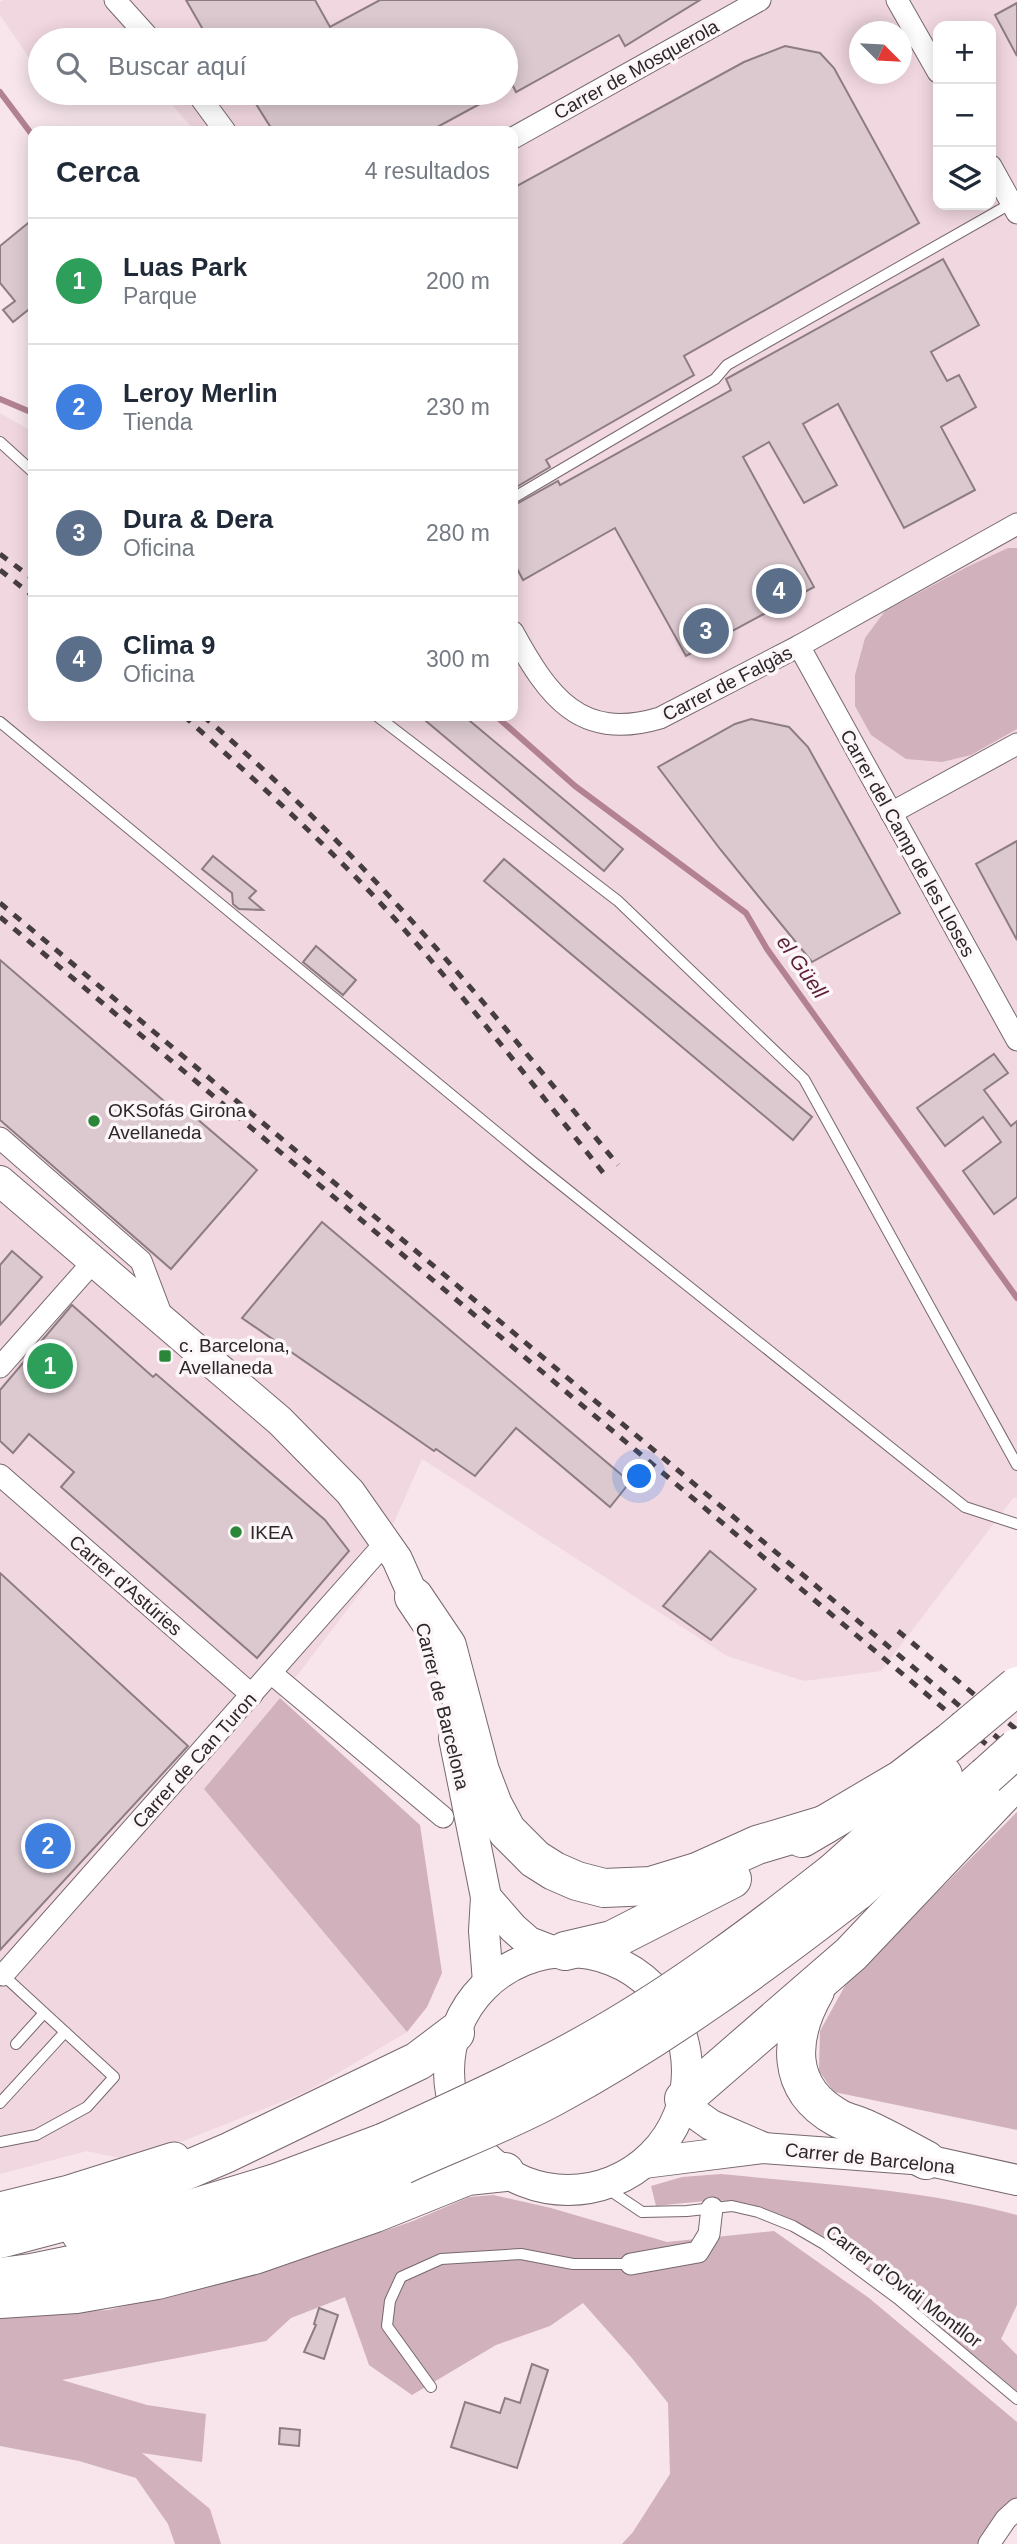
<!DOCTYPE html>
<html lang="es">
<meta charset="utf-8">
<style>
body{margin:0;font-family:Helvetica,sans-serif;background:#f6f6f7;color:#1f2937}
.controls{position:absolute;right:21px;top:21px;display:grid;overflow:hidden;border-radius:14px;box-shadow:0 4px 18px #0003}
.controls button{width:63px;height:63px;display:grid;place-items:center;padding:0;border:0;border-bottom:2px solid #e0e1e3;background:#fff;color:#1f2937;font:35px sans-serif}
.compass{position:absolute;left:849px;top:21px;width:63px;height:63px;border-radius:50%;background:#fff;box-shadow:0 4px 18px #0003;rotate:114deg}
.you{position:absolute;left:640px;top:1477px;width:24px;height:24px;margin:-18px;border:5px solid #fff;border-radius:50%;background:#1a73e8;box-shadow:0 0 0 10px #1a73e833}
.badge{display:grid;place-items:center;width:46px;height:46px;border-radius:50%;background:#2b8738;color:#fff;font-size:23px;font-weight:700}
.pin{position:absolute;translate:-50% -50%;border:4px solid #fff;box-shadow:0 2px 7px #0006}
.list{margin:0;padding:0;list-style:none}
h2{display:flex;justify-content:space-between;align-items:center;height:91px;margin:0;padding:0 28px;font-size:30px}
h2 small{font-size:23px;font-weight:400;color:#747a83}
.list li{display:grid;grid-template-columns:46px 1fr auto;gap:21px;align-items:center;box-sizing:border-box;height:126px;padding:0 28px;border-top:2px solid #e0e1e3}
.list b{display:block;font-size:26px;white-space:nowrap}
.list p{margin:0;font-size:23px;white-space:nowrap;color:#747a83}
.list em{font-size:23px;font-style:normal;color:#747a83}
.icon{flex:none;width:38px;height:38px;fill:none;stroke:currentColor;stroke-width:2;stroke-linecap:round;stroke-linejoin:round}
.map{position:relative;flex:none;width:1017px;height:2544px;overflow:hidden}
.search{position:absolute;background:#fff;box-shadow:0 4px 18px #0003;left:28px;top:28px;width:490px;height:77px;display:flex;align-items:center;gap:18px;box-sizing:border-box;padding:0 24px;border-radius:38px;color:#747a83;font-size:26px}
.panel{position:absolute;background:#fff;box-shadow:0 4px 18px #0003;left:28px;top:126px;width:490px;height:595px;border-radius:14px}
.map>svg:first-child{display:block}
.built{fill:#f1d7e0;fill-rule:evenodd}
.green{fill:#d1b1bc}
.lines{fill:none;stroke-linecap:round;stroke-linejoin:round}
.stream{stroke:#b28293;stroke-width:6}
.building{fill:#dbc9cf;stroke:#8d7d82;stroke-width:2}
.lane-casing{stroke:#77686d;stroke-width:12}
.street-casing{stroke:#77686d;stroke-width:23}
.secondary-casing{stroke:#77686d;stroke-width:32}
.primary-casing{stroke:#77686d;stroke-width:35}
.highway-casing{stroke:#77686d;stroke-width:40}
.lane{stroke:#fff;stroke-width:10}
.street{stroke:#fff;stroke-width:21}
.secondary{stroke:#fff;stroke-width:30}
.primary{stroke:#fff;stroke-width:33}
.highway{stroke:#fff;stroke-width:38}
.rail{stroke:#463d41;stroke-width:5;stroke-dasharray:9 9;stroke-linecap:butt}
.highway-bridge-casing{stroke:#77686d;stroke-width:40;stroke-linecap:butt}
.highway-bridge{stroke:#fff;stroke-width:38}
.poi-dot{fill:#2b8738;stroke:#fdf6f8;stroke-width:2.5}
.labels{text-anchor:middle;stroke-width:7;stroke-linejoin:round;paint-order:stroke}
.street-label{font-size:19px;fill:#2e272a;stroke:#fdf6f8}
.poi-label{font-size:19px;fill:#2e272a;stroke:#fdf6f8;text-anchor:start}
.water-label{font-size:21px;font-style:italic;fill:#5a1e39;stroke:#fdf6f8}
</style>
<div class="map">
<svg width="1017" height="2544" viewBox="0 0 1017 2544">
<rect width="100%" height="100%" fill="#f7e5eb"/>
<path class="built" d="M 4,0 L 1017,0 L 1017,1498 L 1014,1497 L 881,1671 L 804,1681 L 727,1656 L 422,1459 L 366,1585 L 280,1698 L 204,1789 L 407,2032 L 306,2092 L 133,2161 L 87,2151 L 0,2174 L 0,413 L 33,432 L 33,716 L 481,716 L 489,722 L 494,716 L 513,716 L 513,690 L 519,681 L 513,671 L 513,131 L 195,131 L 162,93 L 506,93 L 506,40 L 40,40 L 40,74 L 0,15 L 0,2 ZM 938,26 L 991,26 L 991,205 L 938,205 ZM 860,32 L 902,32 L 902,74 L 860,74 Z"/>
<g class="green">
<polygon points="1008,548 1017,548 1017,729 971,755 942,762 906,759 871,735 855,706 855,675 865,638 885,611 967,567"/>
<polygon points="280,1698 420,1825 442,1973 427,2007 407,2032 204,1789"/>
<polygon points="1017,1812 1017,2130 834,2092 819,2071 820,2031 846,1984"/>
<path d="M 721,2174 C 819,2184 921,2189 1017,2215 L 1017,2305 L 1001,2339 L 1017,2355 L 1017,2391 L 834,2242 C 804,2226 761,2201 727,2201 C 704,2200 679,2204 656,2206 L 651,2186 L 682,2177 Z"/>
<polygon points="493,2195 551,2208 667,2242 774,2231 869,2298 1017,2422 1017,2499 1001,2510 981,2544 622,2544 633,2532 670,2474 668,2403 631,2357 583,2303 550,2326 496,2345 412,2395 369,2365 345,2297 291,2318 266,2341 62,2380 147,2405 206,2414 202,2462 142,2453 210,2509 221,2544 175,2544 168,2524 136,2478 79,2461 0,2446 0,2315 108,2310 245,2276 332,2249 413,2221 469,2197"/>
</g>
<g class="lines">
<g class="stream">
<polyline points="0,92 33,136"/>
<polyline points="0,399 33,413"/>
<polyline points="496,716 575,786 746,913 767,949 1017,1298"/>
</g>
</g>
<g class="building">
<polygon points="186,0 315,0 330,27 380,0 700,0 625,46 619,35 516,92 513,86 506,90 506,40 209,40"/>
<polygon points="1017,3 1017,56 995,15"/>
<polygon points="785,46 820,53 834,68 919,223 684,356 694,375 546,460 550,467 513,489 513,188 744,62"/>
<polygon points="249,93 500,93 430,131 273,131"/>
<polygon points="33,219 33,306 13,322 3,310 15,301 0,283 0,246"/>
<polygon points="943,259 979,325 931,352 947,381 959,375 976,407 941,427 975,490 904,528 838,404 803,424 837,485 804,503 769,442 743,457 814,587 686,656 615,528 523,580 513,561 513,506 558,481 560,485 731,390 726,379"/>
<polygon points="420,716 464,716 623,849 604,871"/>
<polygon points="751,719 789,727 808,747 900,913 812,962 720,849 658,767 735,724"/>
<polygon points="1017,841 1017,940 976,864"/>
<polygon points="213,856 256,891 249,898 263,910 239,909 233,904 232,893 202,869"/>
<polygon points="504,859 812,1117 793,1140 484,881"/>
<polygon points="316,946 356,980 343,995 303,962"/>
<polygon points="0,960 178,1113 183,1107 257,1170 171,1269 0,1120"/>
<polygon points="994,1054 1008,1073 984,1090 1011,1126 1017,1121 1017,1197 994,1214 963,1171 1001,1142 983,1117 945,1146 917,1108"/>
<polygon points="322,1222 630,1482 610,1507 516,1428 475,1476 436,1449 434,1451 242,1318"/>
<polygon points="12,1251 42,1277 0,1325 0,1265"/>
<polygon points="72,1305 153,1377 156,1374 325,1520 349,1551 257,1658 61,1487 74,1472 29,1434 13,1453 0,1441 0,1390"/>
<polygon points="710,1551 756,1589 711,1640 663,1606"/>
<polygon points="0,1573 188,1746 0,1950"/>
<polygon points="319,2308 338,2315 324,2359 304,2352 316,2325 314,2324"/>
<polygon points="532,2364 548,2370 517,2468 451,2447 465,2402 500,2413 505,2398 520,2403"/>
<polygon points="280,2428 300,2430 299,2446 279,2444"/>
</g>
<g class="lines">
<defs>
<g id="lane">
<polyline points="0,442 33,472"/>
<polyline points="513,498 715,379 727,365 1012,203"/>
<polyline points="377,716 618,901 804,1079 1017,1465"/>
<polyline points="0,722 534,1163 965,1507 1017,1524"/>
<polyline points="16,2044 44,2013"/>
<polyline points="0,2103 65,2032"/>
<polyline points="0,2142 36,2135 87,2107 114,2077 3,1975"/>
<polyline points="602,2185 642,2212 687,2211 732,2206 758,2212 793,2226 824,2244 898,2299 1017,2399"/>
<polyline points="431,2387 387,2326 390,2301 401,2277 441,2259 521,2254 573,2264 631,2264"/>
</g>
<g id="street">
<polyline points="115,0 151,40"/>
<polyline points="897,0 938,72"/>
<polyline points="197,93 225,131"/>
<polyline points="513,138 760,0"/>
<polyline points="991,166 1017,213"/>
<path d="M 513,632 C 548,696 580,742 660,718 L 799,646 L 1017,524"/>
<polyline points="799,646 1017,1040"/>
<polyline points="891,813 1017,744"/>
<polyline points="0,1138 141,1261 163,1319"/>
<polyline points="0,1367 93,1262"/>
<polyline points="0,1475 252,1695"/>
<polyline points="271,1673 443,1817"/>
<polyline points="0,1973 3,1975 387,1541"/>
<polyline points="631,2264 698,2252 709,2234 712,2208"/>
<polyline points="989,2544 1006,2519 1017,2509"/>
</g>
<g id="secondary">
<polyline points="0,1181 280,1421 350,1492 397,1559 422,1615"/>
<polyline points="454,1738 486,1897 484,1931 488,1982"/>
<polyline points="486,1897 513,1928 529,1942 555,1952"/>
<circle cx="568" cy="2071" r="119"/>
<polyline points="683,2105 711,2125 762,2147"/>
<polyline points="644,2163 763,2148 926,2160 1017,2180"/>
</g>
<polyline id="primary" points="0,2209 69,2192 174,2159"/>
<g id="highway">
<polyline points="414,1597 447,1646 480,1771 493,1805 507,1831 535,1859 554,1871 577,1881 604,1888 651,1886 697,1872 757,1845 824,1825"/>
<polyline points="802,1838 902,1779 949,1743"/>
<polyline points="834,1872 943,1775"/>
<polyline points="856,1892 986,1776"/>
<polyline points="565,1951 612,1940 732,1879"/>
<path d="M 815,1991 C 789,2037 784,2088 838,2118 C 847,2123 859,2125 868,2130 C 888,2139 907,2150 926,2160"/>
<polyline points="684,2099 851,1954 1017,1779"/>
<polyline points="81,2234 174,2214 276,2183 385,2142"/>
<polyline points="0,2239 68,2221 227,2153 418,2061 455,2033"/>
<polyline points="2,2277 31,2273 182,2242 293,2206 403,2165"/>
<polyline points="0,2299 76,2294 157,2280 254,2255 375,2213 467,2176 505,2172"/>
</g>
</defs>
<use href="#lane" class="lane-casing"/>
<use href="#street" class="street-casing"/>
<use href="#secondary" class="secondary-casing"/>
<use href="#primary" class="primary-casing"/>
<use href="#highway" class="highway-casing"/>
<use href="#lane" class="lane"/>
<use href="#street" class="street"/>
<use href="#secondary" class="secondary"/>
<use href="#primary" class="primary"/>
<use href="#highway" class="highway"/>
<g class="rail">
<polyline points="0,554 33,579"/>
<polyline points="0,570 33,596"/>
<path d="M 184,716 C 256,781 330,847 395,919 C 468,1001 536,1088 605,1175"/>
<path d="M 203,716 C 360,849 489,1007 618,1165"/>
<polyline points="0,903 1017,1754"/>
<polyline points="0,917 1017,1770"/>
<polyline points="898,1631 1017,1730"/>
</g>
<defs>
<g id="highway-bridge">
<polyline points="949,1743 1017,1686"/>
<polyline points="986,1776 1017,1748"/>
<path d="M 385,2142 C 458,2108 531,2076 600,2036 C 682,1989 759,1931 834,1872"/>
<path d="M 403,2165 C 453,2142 505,2123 553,2097 C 661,2039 759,1967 856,1892"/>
</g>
</defs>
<use href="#highway-bridge" class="highway-bridge-casing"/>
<use href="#highway-bridge" class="highway-bridge"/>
</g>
<g class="poi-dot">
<circle cx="94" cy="1121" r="7"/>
<rect x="158" y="1349" width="14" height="14" rx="3.5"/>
<circle cx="236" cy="1532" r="7"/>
</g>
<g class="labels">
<g class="street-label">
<text transform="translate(636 69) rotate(-29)" y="7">Carrer de Mosquerola</text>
<text transform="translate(727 683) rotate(-27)" y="7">Carrer de Falgàs</text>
<text transform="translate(908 843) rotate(61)" y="7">Carrer del Camp de les Lloses</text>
<text transform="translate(126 1585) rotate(41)" y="7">Carrer d'Astúries</text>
<text transform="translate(443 1706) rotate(76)" y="7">Carrer de Barcelona</text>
<text transform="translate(194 1760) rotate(-48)" y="7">Carrer de Can Turon</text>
<text transform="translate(870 2158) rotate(6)" y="7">Carrer de Barcelona</text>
<text transform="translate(904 2286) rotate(37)" y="7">Carrer d'Ovidi Montllor</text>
</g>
<g class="poi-label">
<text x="108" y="1117">OKSofás Girona<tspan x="108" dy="22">Avellaneda</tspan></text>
<text x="179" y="1352">c. Barcelona,<tspan x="179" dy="22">Avellaneda</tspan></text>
<text x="250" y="1539">IKEA</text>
</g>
<g class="water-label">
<text transform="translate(802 967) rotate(55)" y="7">el Güell</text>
</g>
</g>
</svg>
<div class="controls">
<button>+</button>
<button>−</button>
<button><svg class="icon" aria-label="layers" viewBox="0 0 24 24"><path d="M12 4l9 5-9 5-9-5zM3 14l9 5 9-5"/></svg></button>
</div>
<svg class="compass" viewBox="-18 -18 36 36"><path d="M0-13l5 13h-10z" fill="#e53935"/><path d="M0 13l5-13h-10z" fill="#747a83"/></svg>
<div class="you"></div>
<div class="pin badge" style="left:50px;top:1366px;background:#2e9e5b">1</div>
<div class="pin badge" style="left:48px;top:1846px;background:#3f7fe0">2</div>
<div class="pin badge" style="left:706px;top:631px;background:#5c6f8a">3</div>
<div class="pin badge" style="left:779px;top:591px;background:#5c6f8a">4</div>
<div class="search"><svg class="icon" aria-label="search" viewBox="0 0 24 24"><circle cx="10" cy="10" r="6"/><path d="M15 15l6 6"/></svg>Buscar aquí</div>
<section class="panel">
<h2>Cerca<small>4 resultados</small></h2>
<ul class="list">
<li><span class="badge" style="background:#2e9e5b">1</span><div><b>Luas Park</b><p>Parque</p></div><em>200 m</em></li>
<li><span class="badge" style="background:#3f7fe0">2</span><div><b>Leroy Merlin</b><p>Tienda</p></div><em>230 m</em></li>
<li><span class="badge" style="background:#5c6f8a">3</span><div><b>Dura &amp; Dera</b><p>Oficina</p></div><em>280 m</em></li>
<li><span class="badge" style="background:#5c6f8a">4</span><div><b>Clima 9</b><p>Oficina</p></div><em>300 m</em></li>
</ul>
</section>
</div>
